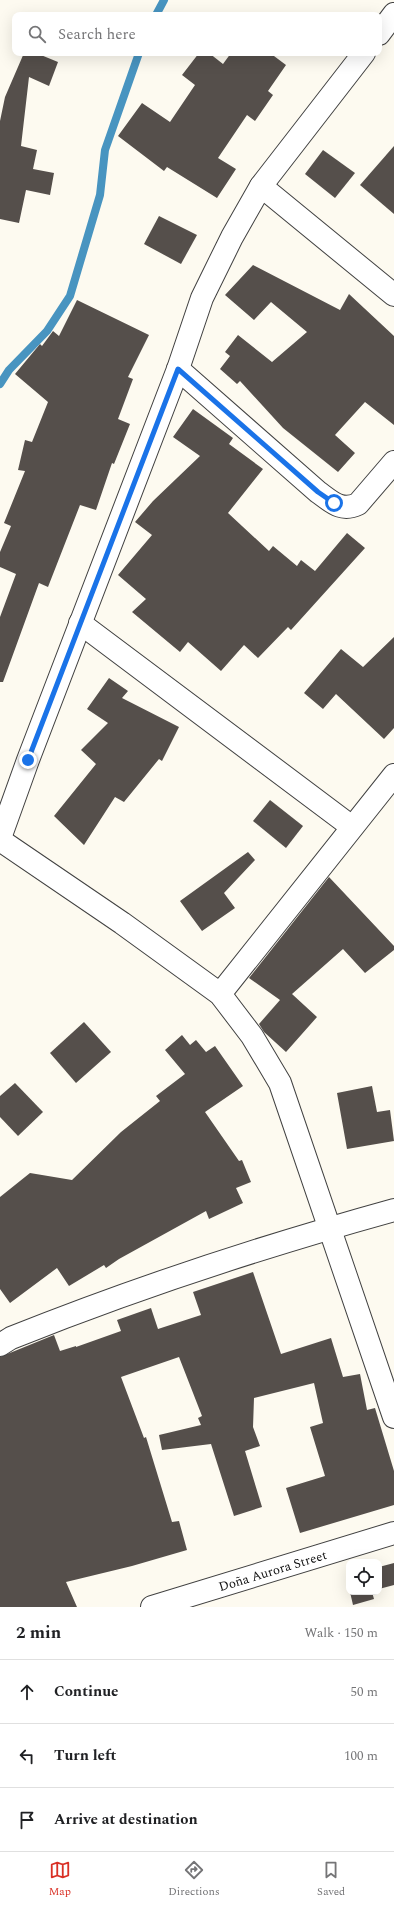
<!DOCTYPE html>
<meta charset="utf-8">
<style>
body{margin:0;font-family:Spectral,serif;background:#f2f2f2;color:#202124}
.controls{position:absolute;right:12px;bottom:12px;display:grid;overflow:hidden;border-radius:8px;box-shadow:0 4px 16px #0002}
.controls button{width:36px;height:36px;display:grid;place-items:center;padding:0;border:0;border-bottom:1px solid #e0e0e0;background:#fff;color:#202124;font:20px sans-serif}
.stop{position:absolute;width:12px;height:12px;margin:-9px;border:3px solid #1a73e8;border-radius:50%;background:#fff}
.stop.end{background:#1a73e8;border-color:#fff;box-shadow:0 1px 4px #0008}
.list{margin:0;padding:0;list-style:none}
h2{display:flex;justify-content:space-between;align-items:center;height:52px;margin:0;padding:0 16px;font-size:17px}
h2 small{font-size:13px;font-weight:400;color:#757577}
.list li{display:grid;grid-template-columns:26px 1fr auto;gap:12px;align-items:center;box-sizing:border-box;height:64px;padding:0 16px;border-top:1px solid #e0e0e0}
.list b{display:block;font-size:15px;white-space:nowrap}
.list em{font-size:13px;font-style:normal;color:#757577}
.icon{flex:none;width:22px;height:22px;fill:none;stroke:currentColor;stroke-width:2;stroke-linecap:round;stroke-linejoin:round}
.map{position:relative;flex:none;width:394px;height:1607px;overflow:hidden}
.search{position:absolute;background:#fff;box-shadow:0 4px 16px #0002;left:12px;right:12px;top:12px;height:44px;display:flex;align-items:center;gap:10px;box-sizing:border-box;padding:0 14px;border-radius:8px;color:#757577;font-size:15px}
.sheet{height:244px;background:#fff}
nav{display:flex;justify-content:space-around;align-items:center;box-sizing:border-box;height:56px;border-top:1px solid #e0e0e0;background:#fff;font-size:11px;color:#757577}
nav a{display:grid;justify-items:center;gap:2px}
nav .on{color:#d93025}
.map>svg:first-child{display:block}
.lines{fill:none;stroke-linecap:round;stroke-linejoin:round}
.stream{stroke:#4894c0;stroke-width:8}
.building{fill:#554f4b}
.minor-casing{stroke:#414141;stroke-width:24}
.minor{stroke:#fff;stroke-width:22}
.route{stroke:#1a73e8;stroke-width:5}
.labels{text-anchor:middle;stroke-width:4;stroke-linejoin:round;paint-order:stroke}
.street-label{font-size:13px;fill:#0e0e0e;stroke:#fff}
</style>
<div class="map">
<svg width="394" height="1607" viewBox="0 0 394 1607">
<rect width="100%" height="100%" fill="#fdfaf0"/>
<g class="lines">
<g class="stream">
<polyline points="156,15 164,0"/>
<polyline points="0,384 9,370 47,331 70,296 100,195 105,150 139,53"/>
</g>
</g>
<g class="building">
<polygon points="24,53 36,53 58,62 49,86 29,77 21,146 37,150 33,169 54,173 50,195 26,190 19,223 0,219 0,121 5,97"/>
<polygon points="199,53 209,53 223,64 231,53 270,53 286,65 268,91 273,95 255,121 247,115 218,158 236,169 217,198 167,167 164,171 118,136 142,103 170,122 195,85 182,75"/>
<polygon points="394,146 394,214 360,185"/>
<polygon points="323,150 355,173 335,198 305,174"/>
<polygon points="159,216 197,235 181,264 144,244"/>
<polygon points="253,265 340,310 349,294 394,336 394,425 365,402 335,435 355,453 338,472 283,428 240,381 237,384 220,369 230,356 225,352 238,335 272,362 307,332 271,302 254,320 225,295"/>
<polygon points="77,300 149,335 128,377 133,379 118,419 130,424 114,464 112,463 96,510 80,505 48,587 39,583 3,682 0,682 0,617 16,574 0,567 0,552 11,526 4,523 25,471 18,470 25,440 32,442 48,402 15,374 40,344 42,346 53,331 59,336"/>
<polygon points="193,409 233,438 229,444 263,469 228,513 269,551 273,546 297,566 301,560 315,571 347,533 365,548 291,630 288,627 258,658 244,645 221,671 188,642 180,652 132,612 146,599 118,575 152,535 135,522 153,501 200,456 173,437"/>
<polygon points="394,637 394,728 384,739 336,694 323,709 304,693 341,649 363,667"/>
<polygon points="109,678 128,691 122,698 179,727 162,761 159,759 124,802 115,797 84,845 54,816 96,764 81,750 108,723 87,709"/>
<polygon points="270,800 303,826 286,848 253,821"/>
<polygon points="248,852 255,860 224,893 235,908 202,931 180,901"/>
<polygon points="329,877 394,946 394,950 365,973 343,949 292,994 317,1017 286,1052 264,1032 259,1024 280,1000 249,978"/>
<polygon points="84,1022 111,1052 76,1083 50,1053"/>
<polygon points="182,1035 190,1045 196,1040 206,1052 215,1046 243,1086 205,1112 239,1161 242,1160 251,1182 236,1188 243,1203 209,1219 206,1211 119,1259 106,1268 104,1265 69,1286 57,1268 10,1303 0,1289 0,1197 30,1173 72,1180 121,1132 160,1101 156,1096 185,1074 165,1050"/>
<polygon points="15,1083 43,1112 18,1136 0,1117 0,1096"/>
<polygon points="372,1086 377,1112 390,1110 394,1141 347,1149 337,1093"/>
<polygon points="253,1272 281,1354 331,1338 343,1377 360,1374 367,1410 375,1408 394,1471 394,1505 300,1533 286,1488 325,1476 310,1427 323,1423 314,1383 254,1398 253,1427 260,1446 245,1451 262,1507 234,1516 211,1444 162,1450 159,1435 201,1425 198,1418 202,1416 179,1357 121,1377 144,1438 146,1437 172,1522 179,1521 187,1550 132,1566 66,1582 77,1607 0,1607 0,1357 54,1335 60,1351 76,1346 76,1347 121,1331 117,1320 151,1308 158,1329 201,1315 193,1292"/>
<polygon points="394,1563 394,1585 379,1589 379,1567"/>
<polygon points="350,1592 372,1592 374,1599 353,1605"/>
</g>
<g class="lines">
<defs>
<g id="minor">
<polyline points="379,34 394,14"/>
<polyline points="261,186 394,295"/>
<path d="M 178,369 L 318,492 C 332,502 341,512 358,504 L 394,462"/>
<polyline points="80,623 352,827"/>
<polyline points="0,838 28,760 178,369 202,298 232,237 261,186 364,53"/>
<polyline points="0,840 122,923 220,994 252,1036 280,1083 394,1417"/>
<polyline points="220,994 394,775"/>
<path d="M 0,1345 L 11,1338 C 136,1288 264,1246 394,1210"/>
<path id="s1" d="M 152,1607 L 394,1533"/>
</g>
</defs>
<use href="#minor" class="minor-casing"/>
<use href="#minor" class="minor"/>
</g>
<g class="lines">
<polyline class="route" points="28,760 178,369 318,492 334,503"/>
</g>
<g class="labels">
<g class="street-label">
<text dy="5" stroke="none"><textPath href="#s1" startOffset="126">Doña Aurora Street</textPath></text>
</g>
</g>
</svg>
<div class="controls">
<button><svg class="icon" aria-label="locate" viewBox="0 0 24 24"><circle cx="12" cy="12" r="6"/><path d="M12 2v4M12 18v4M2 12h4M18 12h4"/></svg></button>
</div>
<div class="stop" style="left:334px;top:503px"></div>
<div class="stop end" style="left:28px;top:760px"></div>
<div class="search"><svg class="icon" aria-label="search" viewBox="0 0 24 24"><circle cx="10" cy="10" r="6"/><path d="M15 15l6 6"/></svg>Search here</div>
</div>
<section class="sheet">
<h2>2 min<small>Walk · 150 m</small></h2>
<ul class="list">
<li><svg class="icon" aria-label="ahead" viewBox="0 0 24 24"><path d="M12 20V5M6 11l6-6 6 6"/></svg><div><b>Continue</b></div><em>50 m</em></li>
<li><svg class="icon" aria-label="left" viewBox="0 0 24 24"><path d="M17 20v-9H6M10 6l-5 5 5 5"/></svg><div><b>Turn left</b></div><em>100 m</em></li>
<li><svg class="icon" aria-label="arrive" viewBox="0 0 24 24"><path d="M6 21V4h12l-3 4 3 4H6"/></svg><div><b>Arrive at destination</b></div></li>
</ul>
</section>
<nav>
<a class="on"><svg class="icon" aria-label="map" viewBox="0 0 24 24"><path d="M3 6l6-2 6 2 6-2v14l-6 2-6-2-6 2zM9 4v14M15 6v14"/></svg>Map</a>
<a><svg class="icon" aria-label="directions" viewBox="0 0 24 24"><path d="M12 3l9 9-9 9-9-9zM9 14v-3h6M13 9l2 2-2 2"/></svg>Directions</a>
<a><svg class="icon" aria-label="saved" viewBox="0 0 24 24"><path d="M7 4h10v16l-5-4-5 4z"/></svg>Saved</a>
</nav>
